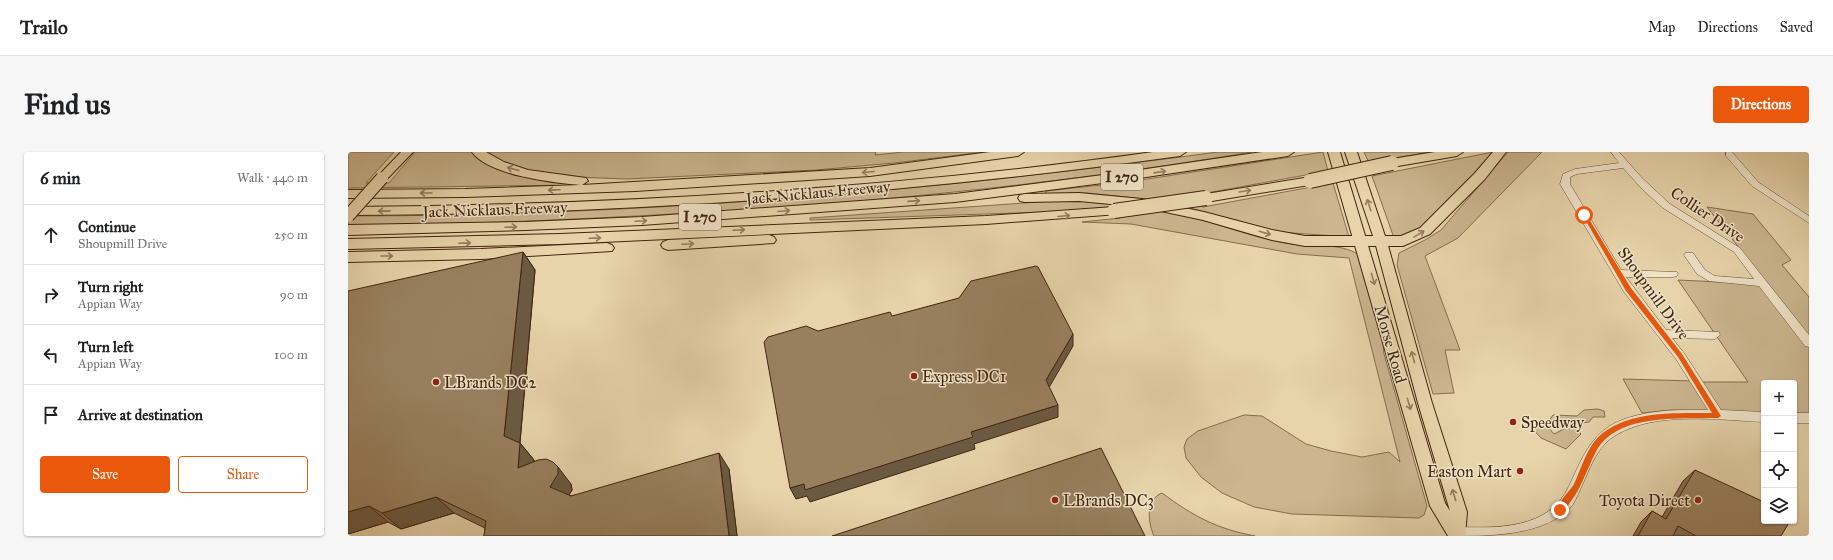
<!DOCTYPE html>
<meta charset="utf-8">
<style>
body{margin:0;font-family:"IM FELL Great Primer",serif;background:#f6f6f6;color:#202124}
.controls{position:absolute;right:12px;bottom:12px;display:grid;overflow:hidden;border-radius:4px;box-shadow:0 1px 3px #0004}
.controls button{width:36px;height:36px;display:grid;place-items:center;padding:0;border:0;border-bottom:1px solid #e0e0e0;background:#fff;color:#202124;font:20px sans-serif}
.stop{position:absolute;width:12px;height:12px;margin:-9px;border:3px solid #ea580c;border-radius:50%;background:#fff}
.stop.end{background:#ea580c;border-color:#fff;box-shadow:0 1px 4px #0008}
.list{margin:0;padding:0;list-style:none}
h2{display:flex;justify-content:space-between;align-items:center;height:52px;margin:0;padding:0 16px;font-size:17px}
h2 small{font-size:13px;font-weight:400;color:#757577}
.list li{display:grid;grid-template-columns:26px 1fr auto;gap:12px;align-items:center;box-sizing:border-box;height:60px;padding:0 16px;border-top:1px solid #e0e0e0}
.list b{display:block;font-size:15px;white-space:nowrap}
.list p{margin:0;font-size:13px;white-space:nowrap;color:#757577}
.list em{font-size:13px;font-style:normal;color:#757577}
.actions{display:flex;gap:8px;padding:12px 16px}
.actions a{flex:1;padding:9px 0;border:1px solid #ea580c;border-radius:4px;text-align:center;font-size:14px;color:#ea580c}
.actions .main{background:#ea580c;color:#fff}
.icon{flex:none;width:22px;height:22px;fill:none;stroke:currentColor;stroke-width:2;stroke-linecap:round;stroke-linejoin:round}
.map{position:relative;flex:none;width:1461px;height:384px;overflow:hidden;border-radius:4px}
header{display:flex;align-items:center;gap:24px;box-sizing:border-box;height:56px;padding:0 20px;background:#fff;border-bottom:1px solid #e0e0e0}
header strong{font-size:19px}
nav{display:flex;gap:22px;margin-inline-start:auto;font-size:14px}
.intro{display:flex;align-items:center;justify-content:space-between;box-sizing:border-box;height:96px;padding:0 24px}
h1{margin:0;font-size:28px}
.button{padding:10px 18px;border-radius:4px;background:#ea580c;color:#fff;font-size:14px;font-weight:700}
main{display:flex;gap:24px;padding:0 24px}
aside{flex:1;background:#fff;border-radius:4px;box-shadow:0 1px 3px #0004}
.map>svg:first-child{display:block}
.green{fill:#cbb690;stroke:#866d4e}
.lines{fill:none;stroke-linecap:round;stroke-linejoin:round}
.minor-casing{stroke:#6b5034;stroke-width:1}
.major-casing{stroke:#42240d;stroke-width:2}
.highway-casing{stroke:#42240d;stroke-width:2}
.minor{fill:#efe3c8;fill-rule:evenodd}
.major{fill:#e7d4ab;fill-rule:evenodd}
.highway{fill:#e7d4ab;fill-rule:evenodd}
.major-bridge-casing{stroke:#42240d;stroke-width:14;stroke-linecap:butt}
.highway-bridge-casing{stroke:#42240d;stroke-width:16;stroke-linecap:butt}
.major-bridge{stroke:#e7d4ab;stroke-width:12}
.highway-bridge{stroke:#e7d4ab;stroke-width:14}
.wall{fill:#836e52;stroke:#42240d}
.shaded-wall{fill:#6a5a42;stroke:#42240d}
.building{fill:#98805f;stroke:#42240d}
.oneway{stroke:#947c5c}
.route{fill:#ea580c}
.poi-dot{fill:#8f2418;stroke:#efe3c8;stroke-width:1.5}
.labels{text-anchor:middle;stroke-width:3;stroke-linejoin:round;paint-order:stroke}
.shield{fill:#efe3c8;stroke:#765d45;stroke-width:1}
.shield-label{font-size:15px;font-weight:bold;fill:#42240d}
.street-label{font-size:16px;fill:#42240d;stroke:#efe3c8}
.poi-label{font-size:16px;fill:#42240d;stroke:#efe3c8;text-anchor:start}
</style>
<header>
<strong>Trailo</strong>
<nav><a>Map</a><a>Directions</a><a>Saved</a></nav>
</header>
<div class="intro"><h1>Find us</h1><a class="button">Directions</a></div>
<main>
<aside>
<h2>6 min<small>Walk · 440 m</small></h2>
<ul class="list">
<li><svg class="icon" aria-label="ahead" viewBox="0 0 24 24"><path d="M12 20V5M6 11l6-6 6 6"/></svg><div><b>Continue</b><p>Shoupmill Drive</p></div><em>250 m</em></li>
<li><svg class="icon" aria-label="right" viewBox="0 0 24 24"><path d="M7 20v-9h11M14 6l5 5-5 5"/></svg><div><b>Turn right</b><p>Appian Way</p></div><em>90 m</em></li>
<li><svg class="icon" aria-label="left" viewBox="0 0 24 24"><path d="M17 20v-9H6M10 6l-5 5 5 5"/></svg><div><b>Turn left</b><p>Appian Way</p></div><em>100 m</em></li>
<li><svg class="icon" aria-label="arrive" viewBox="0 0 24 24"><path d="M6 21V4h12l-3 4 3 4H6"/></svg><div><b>Arrive at destination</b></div></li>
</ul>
<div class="actions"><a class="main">Save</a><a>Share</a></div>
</aside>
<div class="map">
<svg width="1461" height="384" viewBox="0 0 1461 384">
<rect width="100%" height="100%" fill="#e7d4ab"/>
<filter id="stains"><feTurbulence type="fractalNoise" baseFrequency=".005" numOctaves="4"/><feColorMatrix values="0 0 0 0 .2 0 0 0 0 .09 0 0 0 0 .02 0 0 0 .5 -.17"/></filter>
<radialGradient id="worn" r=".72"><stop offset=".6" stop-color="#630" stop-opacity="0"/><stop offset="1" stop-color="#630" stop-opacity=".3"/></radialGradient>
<g class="green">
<polygon points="0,0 46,0 18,31 41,31 67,0 124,0 131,6 226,31 224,33 0,36"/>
<polygon points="137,0 528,0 527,3 555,0 636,0 546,11 468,18 279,27 201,24 158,13"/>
<path d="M 870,0 L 904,0 C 700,34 494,54 287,64 C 192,69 96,73 0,73 L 0,64 C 291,64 582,39 870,0 Z"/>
<polygon points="975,0 980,19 831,46 855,55 985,31 1001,85 931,80 845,57 797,47 739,41 697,42 698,39 780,30"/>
<polygon points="1016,0 1081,0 1021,11"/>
<polygon points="1145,0 1123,26 1077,72 1067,79 1046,86 1024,24"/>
<polygon points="1160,0 1194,0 1110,86 1077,104 1112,198 1097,198 1106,241 1085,242 1049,113 1051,101 1077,88 1093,78"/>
<path d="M 705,49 C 745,49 786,51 826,60 C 863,69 899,84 937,91 C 960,95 993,90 1011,103 L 1034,184 L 1036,202 L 1079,354 L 1076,363 L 1071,366 L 944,362 L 906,355 L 874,341 L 853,325 L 838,306 L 836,295 L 839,287 L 850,279 L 896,263 L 914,264 L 958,292 L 983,299 L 1014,305 L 1041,300 L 1052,310 L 1001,106 L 949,102 L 783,72 L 734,70 L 772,66 L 766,55 L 697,60 L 462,68 L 462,66 Z"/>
<polygon points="1359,55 1405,62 1443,108 1434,113 1461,145 1461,185"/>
<polygon points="1330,128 1413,132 1461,195 1461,263 1446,262 1446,231 1416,231 1416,262 1376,261 1368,253 1354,230 1400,230"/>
<polygon points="1275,227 1345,229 1362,260 1323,258 1294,261"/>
<polygon points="1250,257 1256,259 1257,265 1245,265 1241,270 1224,272 1233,282 1218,297 1193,286 1183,275 1188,272 1200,275 1206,282 1216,277 1202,267 1205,263 1229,264 1236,258"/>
<path d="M 814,341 C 845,364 869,377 907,384 L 806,384 C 800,371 797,348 814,341 Z"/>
</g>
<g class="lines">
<defs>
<g id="minor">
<path d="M 1263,0 L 1271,0 L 1294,26 L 1322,52 L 1392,96 L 1461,183 L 1461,195 L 1457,194 L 1411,134 L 1361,129 L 1349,122 L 1336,103 L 1337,101 L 1345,101 L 1357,118 L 1367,124 L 1406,127 L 1386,100 L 1315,56 L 1296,39 L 1275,16 L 1229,22 L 1222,25 L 1222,32 L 1273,118 L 1329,120 L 1330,122 L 1329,124 L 1325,125 L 1278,125 L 1318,178 L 1371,180 L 1372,183 L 1367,187 L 1324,186 L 1336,201 L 1373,258 L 1416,260 L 1416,270 C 1371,268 1308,259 1268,283 C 1252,292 1244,310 1237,327 C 1233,335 1229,346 1224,354 C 1196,384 1144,384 1103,384 L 1101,381 L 1103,377 L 1108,375 C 1149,376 1201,378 1221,334 C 1231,313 1238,293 1256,278 C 1281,258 1330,257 1360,258 L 1328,207 L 1276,140 L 1212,32 L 1215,22 L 1227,17 L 1271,11 Z"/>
<polygon points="1378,0 1384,0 1410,30 1461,64 1461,71 1404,34 1378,4"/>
<rect x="1446" y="261" width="15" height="10"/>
</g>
<g id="major">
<polygon points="53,0 65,0 38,28 30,28 28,26 30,24"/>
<polygon points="980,0 992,0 1097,351 1102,359 1070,251 1027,90 997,0 1009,0 1039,90 1084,251 1119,360 1117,384 1100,384 1082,354"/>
</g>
<g id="highway">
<path d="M 124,0 L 138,0 L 156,10 L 180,18 L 238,26 L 240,29 L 234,33 L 522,16 L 642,0 L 676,0 L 670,4 L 522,24 L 287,39 L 117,45 L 0,46 L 0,38 L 117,37 L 232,33 C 205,31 140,23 124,0 Z"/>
<path d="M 805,0 L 838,0 L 832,4 C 557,42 278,62 0,63 L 0,55 C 267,53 540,37 805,0 Z"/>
<polygon points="914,0 946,0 940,4 778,28 607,50 294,73 177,78 0,83 0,73 177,70 294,65 607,42 778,20"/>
<polygon points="1087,0 1115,0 1109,4 1044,15 1038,11 1044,7"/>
<polygon points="1145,0 1158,0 1137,27 1082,82 1055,94 957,94 924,88 855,68 794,55 731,49 677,50 672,49 670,46 672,43 677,42 731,41 794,47 856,60 924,78 957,84 1053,84 1072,76 1127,21"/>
<polygon points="962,25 967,26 969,29 967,32 858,50 853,49 851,46 853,43 858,42"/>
<polygon points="766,55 771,56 773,59 771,62 638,72 212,92 0,97 0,87 212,82 638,64"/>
<polygon points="421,83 426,85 428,88 426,91 320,98 315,96 313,93 315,90 320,88"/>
<polygon points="259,91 264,93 266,96 264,99 133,107 0,110 0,100 133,97"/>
</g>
</defs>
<use href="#minor" class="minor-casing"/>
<use href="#major" class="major-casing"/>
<use href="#highway" class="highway-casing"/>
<use href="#minor" class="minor"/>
<use href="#major" class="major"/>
<use href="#highway" class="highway"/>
<defs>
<polyline id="major-bridge" points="0,64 34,26"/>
<g id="highway-bridge">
<polyline points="962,29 1044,11"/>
<polyline points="766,59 858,46"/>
</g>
</defs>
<use href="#major-bridge" class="major-bridge-casing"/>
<use href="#highway-bridge" class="highway-bridge-casing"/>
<use href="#major-bridge" class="major-bridge"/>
<use href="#highway-bridge" class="highway-bridge"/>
</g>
<g class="wall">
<polygon points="175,100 187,118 172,291 186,308 186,309 223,332 224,338 221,343 223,344 381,317 389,384 136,384 137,376 106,361 53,377 40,370 0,382"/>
<polygon points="1347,318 1433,384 1285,384 1293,370 1304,359 1314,365 1335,329"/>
</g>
<g class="shaded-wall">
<polygon points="175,100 187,118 171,300 156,284"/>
<polygon points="725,182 725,194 699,239 698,228"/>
<polygon points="710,253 710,265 626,292 627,297 462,350 459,344 448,347 442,336"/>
<polygon points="172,291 186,308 185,333 170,316"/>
<polygon points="371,301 381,317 389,384 381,384"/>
<polygon points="210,315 223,332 224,338 216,351 202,335"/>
<polygon points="88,345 106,361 53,377 34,361"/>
<polygon points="21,354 40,370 0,382 0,360"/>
</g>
<g class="building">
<polygon points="175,100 156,284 172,291 170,316 190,308 198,307 205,310 210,315 210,322 202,335 223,344 371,301 381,384 136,384 138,369 88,345 34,361 21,354 0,360 0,139"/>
<polygon points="688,114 690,115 725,182 698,228 710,253 623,280 625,285 457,338 456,332 442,336 416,190 420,185 458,174 470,179 542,160 544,164 611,146 623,129"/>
<polygon points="753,296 797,384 484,384"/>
<polygon points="1347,318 1416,350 1416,369 1442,369 1433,384 1348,384 1330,374 1325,384 1290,384 1304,359 1318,367"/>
</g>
<defs><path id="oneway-shaft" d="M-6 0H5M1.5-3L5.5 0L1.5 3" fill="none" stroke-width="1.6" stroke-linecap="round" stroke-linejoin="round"/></defs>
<g class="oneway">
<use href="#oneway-shaft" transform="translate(165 17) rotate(-165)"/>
<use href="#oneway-shaft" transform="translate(520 20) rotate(175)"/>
<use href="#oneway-shaft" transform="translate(812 20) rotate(-8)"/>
<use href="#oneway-shaft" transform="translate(206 38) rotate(178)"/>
<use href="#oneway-shaft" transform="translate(897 39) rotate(-9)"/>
<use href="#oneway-shaft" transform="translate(78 41) rotate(180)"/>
<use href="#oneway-shaft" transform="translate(566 49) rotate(-4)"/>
<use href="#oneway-shaft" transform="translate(1021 53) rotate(-108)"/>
<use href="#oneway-shaft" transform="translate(36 59) rotate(179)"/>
<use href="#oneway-shaft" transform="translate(436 59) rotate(-5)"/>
<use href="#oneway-shaft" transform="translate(716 64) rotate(-5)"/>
<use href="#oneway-shaft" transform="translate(293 69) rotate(-3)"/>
<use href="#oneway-shaft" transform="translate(163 75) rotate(-2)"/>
<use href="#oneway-shaft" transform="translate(391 78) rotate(-3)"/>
<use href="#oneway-shaft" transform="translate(917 81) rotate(16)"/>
<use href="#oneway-shaft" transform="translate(1071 82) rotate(-31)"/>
<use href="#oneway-shaft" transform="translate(247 86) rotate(-2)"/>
<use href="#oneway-shaft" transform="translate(117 91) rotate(-2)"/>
<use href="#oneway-shaft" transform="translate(340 92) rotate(-3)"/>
<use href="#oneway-shaft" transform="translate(39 104)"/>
<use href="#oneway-shaft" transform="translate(1025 127) rotate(74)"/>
<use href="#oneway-shaft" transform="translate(1065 205) rotate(-105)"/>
<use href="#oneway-shaft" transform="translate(1061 252) rotate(74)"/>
<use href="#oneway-shaft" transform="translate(1106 343) rotate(-107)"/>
</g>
<path class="route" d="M 1234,62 L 1238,62 L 1283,136 L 1334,202 L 1373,264 L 1370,266 C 1335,267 1272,261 1250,296 C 1242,310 1237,326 1229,340 C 1225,347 1220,353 1215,360 L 1212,361 L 1209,360 C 1207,353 1222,339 1226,332 C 1232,319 1237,302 1246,290 C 1271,258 1327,261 1364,261 L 1330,205 L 1278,139 Z"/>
<g class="poi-dot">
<circle cx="566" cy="224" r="4"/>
<circle cx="88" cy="230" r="4"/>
<circle cx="1165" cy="270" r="4"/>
<circle cx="1172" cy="319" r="4"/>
<circle cx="707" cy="348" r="4"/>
<circle cx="1350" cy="348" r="4"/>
</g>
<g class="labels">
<g class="shield">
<rect x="753" y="12" width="42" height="26" rx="3"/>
<rect x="331" y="52" width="42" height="26" rx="3"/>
</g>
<g class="shield-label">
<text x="774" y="30">I 270</text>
<text x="352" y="70">I 270</text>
</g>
<g class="street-label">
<text transform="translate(470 40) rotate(-5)" y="6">Jack Nicklaus Freeway</text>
<text transform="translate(147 57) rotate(-2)" y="6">Jack Nicklaus Freeway</text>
<text transform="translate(1360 62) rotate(34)" y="6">Collier Drive</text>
<text transform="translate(1306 141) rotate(54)" y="6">Shoupmill Drive</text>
<text transform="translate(1043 192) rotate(74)" y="6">Morse Road</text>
</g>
<g class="poi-label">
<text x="574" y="230">Express DC1</text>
<text x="96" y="236">LBrands DC2</text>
<text x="1173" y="276">Speedway</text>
<text x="1164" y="325" text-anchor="end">Easton Mart</text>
<text x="715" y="354">LBrands DC3</text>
<text x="1342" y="354" text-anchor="end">Toyota Direct</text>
</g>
</g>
<rect width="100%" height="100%" filter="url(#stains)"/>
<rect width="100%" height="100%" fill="url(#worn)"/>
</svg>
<div class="controls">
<button>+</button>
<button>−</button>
<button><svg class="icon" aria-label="locate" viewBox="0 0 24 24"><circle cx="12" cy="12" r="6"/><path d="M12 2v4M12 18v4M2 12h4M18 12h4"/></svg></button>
<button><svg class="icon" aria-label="layers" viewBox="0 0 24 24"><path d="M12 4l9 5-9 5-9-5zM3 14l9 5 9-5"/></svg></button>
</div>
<div class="stop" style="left:1236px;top:63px"></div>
<div class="stop end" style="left:1212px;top:358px"></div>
</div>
</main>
